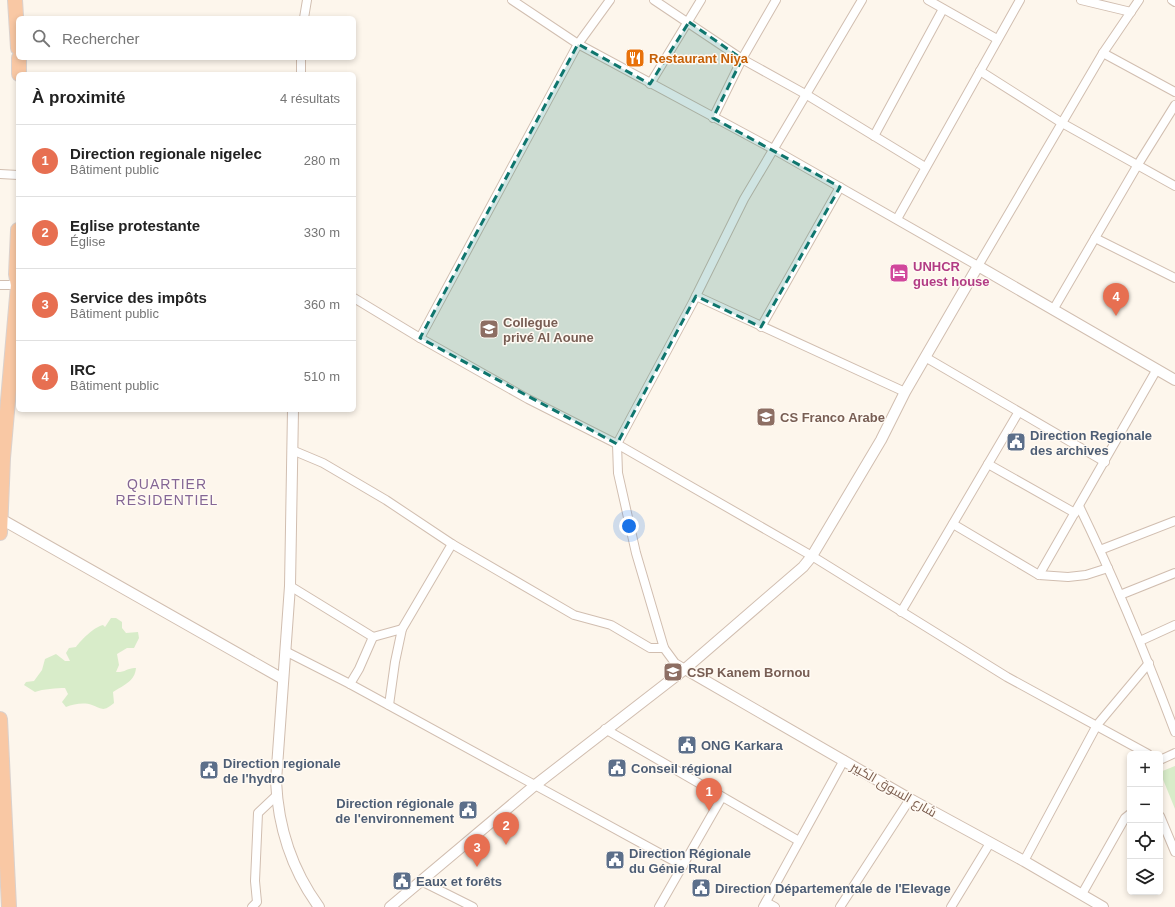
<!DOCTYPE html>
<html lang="fr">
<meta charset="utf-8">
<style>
body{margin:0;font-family:Helvetica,Cairo,sans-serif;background:#f2f2f2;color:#222}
.controls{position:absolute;right:12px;bottom:12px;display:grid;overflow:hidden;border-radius:6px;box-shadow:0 2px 6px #0003}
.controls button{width:36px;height:36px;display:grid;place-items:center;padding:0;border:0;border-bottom:1px solid #e0e0e0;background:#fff;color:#222;font:20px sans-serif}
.you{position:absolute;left:629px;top:526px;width:14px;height:14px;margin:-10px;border:3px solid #fff;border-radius:50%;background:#1a73e8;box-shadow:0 0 0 6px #1a73e833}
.badge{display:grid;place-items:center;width:26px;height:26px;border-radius:50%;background:#e76f51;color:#fff;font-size:13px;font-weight:700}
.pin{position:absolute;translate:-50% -33px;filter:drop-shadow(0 1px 2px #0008)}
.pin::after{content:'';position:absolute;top:21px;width:14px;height:12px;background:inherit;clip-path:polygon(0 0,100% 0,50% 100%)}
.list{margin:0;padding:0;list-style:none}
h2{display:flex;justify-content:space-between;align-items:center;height:52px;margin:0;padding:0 16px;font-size:17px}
h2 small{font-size:13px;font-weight:400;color:#767676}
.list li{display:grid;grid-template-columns:26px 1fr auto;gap:12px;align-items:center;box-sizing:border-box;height:72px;padding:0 16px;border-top:1px solid #e0e0e0}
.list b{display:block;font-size:15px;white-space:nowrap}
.list p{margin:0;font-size:13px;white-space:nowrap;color:#767676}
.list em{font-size:13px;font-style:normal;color:#767676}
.icon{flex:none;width:22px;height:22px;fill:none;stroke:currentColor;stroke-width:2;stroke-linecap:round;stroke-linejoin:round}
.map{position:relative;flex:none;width:1175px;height:907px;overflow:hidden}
.search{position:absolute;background:#fff;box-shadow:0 2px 6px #0003;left:16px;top:16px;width:340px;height:44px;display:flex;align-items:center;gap:10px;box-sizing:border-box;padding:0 14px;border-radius:6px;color:#767676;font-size:15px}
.panel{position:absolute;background:#fff;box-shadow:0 2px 6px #0003;left:16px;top:72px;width:340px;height:340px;border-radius:6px}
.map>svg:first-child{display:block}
.green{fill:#d8ecc9}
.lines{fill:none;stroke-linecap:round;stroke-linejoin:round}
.minor-casing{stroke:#d1beb0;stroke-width:10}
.tertiary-casing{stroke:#d1beb0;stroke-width:12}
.trunk-casing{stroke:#dad1cd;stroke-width:16}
.minor{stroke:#fff;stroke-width:8}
.tertiary{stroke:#fff;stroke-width:10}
.trunk{stroke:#f9c8a4;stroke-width:14}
.marked{fill:#0f766e;fill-opacity:0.2;stroke:#0f766e;stroke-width:3;stroke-dasharray:8 5;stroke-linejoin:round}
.labels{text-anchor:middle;stroke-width:3;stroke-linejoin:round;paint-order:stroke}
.food-label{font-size:13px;font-weight:bold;fill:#c56008;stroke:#fffaf3;text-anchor:start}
.hotel-label{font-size:13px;font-weight:bold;fill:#b23c85;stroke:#fffaf3;text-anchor:start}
.education-label{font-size:13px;font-weight:bold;fill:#785e54;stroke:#fffaf3;text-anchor:start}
.service-label{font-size:13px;font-weight:bold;fill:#4e5e75;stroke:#fffaf3;text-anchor:start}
.street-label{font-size:13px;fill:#7a5c4d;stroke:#fffaf3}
.neighbourhood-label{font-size:14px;letter-spacing:1px;fill:#846695;stroke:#fffaf3}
</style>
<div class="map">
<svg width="1175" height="907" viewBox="0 0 1175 907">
<rect width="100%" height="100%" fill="#fdf6ec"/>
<g class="green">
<path d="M 111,618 L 116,618 L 122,622 L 122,628 L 126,633 L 138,632 L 139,638 L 134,648 L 127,648 L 117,654 L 119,665 L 116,672 C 124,673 129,667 136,668 C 135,681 124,685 113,692 L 114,703 C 103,712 103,709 92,705 C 84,702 74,704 66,707 L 62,702 L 68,694 L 65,688 C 57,688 43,689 35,692 L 24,685 L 26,682 L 34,681 L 42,670 L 45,659 L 56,654 L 65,661 L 70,661 L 66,653 L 69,648 L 76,647 C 81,640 94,627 103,625 L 105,627 Z"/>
<polygon points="1175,766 1175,809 1160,772"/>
</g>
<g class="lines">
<defs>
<g id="minor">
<polyline points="512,0 578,44 773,149 978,266 1103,53 1139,0"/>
<polyline points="654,0 742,59 807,95 925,167"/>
<polyline points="928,0 997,39"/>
<polyline points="1081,0 1131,12"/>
<polyline points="1172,0 1175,2"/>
<polyline points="304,18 307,0"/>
<polyline points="1103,53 1175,92"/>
<polyline points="980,71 1062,123 1175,186"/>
<polyline points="301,74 301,58"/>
<polyline points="650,84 701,0"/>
<polyline points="713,118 742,59 776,0"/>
<polyline points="874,136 943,9"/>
<polyline points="0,174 18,175"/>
<polyline points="897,219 1020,0"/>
<polyline points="1095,238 1175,278"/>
<polyline points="0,285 18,285"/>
<polyline points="696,296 905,392"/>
<polyline points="354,298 420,338 578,44 610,0"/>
<polyline points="1053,310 1137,166 1175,105"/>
<polyline points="761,327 840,187"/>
<polyline points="420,338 528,399 617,444 812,556 1007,677 1148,754"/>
<polyline points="925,357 1105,462"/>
<polyline points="292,450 323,463 386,500 452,544 574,615 611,625 650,648 664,648"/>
<polyline points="988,464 1075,513"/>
<path d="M 1079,506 C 1115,580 1146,655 1175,732"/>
<polyline points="953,524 1039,575 1068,577 1086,575 1108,568"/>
<polyline points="1100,550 1175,521"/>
<polyline points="1039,575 1157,369"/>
<polyline points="290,586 373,637 359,669 350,684"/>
<polyline points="1120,595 1175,573"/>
<polyline points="901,612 1018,413"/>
<polyline points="402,629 452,544"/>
<polyline points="373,637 402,629 395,662 389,705"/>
<polyline points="1140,641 1175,625"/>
<polyline points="285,651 350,684 683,866"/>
<polyline points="685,669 675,663 664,648 636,553 618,473 617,444 693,302 744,199 862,0"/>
<polyline points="605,729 799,841"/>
<polyline points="1160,760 1175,753"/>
<polyline points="1160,816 1175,852"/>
<polyline points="1024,861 1097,725 1149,663"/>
<polyline points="421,881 473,907"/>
<polyline points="1082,894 1125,818 1130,814"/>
<polyline points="766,902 775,907"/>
<polyline points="252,907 257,902 255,881 258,813 276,796"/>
<polyline points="659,907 722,797"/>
<polyline points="763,907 844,760"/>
<polyline points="840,907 910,799"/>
<polyline points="951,907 990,843"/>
</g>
<g id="tertiary">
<path d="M 293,410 L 290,586 L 276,781 C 278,826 292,870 319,907"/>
<polyline points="1,519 283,679"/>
<polyline points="685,669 910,799 1024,861 1103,907"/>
<polyline points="390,907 534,786 685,669 803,567 812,556 881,440 905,392 978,266 1175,380"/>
</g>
<g id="trunk">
<polyline points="15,0 18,48"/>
<polyline points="19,58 19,74"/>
<polyline points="0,533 3,458 18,285 16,274 18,230"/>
<polyline points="0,719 9,907"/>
</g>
</defs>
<use href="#minor" class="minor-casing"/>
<use href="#tertiary" class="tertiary-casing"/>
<use href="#trunk" class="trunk-casing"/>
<use href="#minor" class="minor"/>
<use href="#tertiary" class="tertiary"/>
<use href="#trunk" class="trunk"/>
</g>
<path class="marked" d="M 689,22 L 742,59 L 713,118 L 840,187 L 761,327 L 696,296 L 617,444 L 420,338 L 578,44 L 650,84 Z"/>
<defs>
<symbol id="restaurant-square" viewBox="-11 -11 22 22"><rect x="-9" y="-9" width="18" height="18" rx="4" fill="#e8710a" stroke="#fffaf3"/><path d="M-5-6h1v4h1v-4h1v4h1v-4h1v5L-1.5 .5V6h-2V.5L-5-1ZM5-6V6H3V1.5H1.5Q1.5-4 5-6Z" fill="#fff"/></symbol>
<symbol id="hotel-square" viewBox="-11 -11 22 22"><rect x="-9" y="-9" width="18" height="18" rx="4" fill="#d1479c" stroke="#fffaf3"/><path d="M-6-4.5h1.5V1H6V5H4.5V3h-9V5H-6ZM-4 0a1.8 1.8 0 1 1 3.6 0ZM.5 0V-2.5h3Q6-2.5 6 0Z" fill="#fff"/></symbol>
<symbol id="school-square" viewBox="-11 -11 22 22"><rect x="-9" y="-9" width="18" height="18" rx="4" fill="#8d6e63" stroke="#fffaf3"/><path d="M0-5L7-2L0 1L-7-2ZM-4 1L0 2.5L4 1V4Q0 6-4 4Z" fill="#fff"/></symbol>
<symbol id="civic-square" viewBox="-11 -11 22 22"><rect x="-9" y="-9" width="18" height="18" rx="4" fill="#5c6f8a" stroke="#fffaf3"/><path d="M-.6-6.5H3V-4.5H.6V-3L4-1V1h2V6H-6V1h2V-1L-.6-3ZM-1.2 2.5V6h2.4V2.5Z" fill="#fff"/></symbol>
</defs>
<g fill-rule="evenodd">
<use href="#restaurant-square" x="624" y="47" width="22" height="22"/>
<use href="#hotel-square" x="888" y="262" width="22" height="22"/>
<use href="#school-square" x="478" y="318" width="22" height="22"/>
<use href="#school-square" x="755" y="406" width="22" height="22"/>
<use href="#civic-square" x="1005" y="431" width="22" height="22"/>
<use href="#school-square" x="662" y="661" width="22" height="22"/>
<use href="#civic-square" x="676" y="734" width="22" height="22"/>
<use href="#civic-square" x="606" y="757" width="22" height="22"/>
<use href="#civic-square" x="198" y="759" width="22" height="22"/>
<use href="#civic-square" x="457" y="799" width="22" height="22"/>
<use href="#civic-square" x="604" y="849" width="22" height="22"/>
<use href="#civic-square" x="391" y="870" width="22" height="22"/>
<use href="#civic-square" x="690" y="877" width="22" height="22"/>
</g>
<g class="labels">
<g class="food-label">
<text x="649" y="63">Restaurant Niya</text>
</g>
<g class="hotel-label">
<text x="913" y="271">UNHCR<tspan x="913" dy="15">guest house</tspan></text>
</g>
<g class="education-label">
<text x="503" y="327">Collegue<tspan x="503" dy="15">privé Al Aoune</tspan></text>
<text x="780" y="422">CS Franco Arabe</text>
<text x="687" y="677">CSP Kanem Bornou</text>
</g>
<g class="service-label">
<text x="1030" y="440">Direction Regionale<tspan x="1030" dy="15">des archives</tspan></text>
<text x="701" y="750">ONG Karkara</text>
<text x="223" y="768">Direction regionale<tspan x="223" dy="15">de l'hydro</tspan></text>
<text x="631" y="773">Conseil régional</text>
<text x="454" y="808" text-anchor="end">Direction régionale<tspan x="454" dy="15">de l'environnement</tspan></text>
<text x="629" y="858">Direction Régionale<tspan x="629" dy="15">du Génie Rural</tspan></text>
<text x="416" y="886">Eaux et forêts</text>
<text x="715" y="893">Direction Départementale de l'Elevage</text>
</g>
<g class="street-label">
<text transform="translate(894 789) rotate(30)" y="5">شارع السوق الكبير</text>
</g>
<g class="neighbourhood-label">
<text x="167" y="489">QUARTIER<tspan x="167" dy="16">RESIDENTIEL</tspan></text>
</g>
</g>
</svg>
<div class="controls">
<button>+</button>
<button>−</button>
<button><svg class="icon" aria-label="locate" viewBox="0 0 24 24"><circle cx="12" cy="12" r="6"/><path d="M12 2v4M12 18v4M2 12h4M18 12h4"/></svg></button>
<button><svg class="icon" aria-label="layers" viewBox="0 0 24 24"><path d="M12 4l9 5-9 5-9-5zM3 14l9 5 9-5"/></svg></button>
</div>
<div class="you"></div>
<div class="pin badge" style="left:709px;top:811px">1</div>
<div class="pin badge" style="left:506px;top:845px">2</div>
<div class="pin badge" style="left:477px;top:867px">3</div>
<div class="pin badge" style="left:1116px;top:316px">4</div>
<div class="search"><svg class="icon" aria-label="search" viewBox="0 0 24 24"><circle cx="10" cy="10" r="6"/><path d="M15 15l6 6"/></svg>Rechercher</div>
<section class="panel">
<h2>À proximité<small>4 résultats</small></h2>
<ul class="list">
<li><span class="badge">1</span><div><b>Direction regionale nigelec</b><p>Bâtiment public</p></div><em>280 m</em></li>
<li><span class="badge">2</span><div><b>Eglise protestante</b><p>Église</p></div><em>330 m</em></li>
<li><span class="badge">3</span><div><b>Service des impôts</b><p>Bâtiment public</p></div><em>360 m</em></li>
<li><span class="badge">4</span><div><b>IRC</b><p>Bâtiment public</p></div><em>510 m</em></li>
</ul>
</section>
</div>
